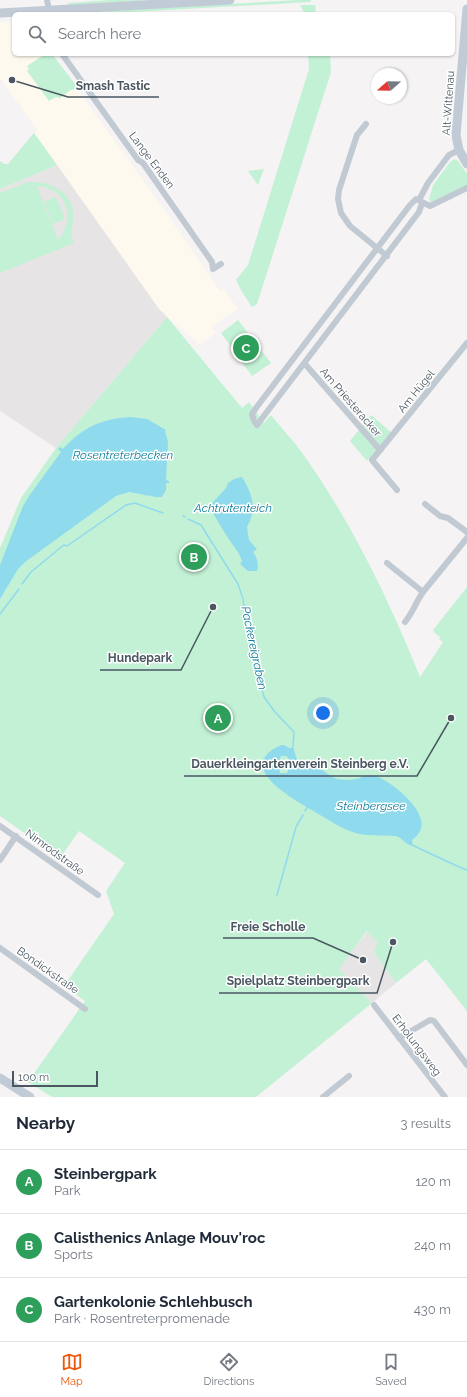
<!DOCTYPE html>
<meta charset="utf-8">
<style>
body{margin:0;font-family:Raleway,sans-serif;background:#f6f6f7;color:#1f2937}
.compass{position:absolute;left:371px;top:68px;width:36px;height:36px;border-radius:50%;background:#fff;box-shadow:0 1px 3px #0004;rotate:250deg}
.scale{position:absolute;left:12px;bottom:10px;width:86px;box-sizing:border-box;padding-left:4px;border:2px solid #4a5661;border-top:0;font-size:11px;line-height:14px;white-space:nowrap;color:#4a5661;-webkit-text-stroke:3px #fff;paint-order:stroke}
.you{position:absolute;left:323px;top:713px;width:14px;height:14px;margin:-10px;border:3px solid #fff;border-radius:50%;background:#1a73e8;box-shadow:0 0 0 6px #1a73e833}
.badge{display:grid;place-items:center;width:26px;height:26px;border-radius:50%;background:#ea580c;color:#fff;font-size:13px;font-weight:700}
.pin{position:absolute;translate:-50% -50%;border:2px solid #fff;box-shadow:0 1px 4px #0006}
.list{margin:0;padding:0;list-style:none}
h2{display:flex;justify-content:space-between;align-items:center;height:52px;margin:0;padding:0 16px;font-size:17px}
h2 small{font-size:13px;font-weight:400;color:#747a83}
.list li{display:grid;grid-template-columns:26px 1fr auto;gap:12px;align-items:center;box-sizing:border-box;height:64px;padding:0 16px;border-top:1px solid #e0e1e3}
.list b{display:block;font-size:15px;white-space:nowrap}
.list p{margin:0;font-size:13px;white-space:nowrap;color:#747a83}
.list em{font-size:13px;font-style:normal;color:#747a83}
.icon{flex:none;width:22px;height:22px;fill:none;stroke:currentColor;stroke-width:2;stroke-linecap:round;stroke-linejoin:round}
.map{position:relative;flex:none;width:467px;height:1097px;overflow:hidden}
.search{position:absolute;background:#fff;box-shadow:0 1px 3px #0004;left:12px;right:12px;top:12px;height:44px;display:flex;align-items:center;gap:10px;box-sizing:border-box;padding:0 14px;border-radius:6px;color:#747a83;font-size:15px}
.sheet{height:244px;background:#fff}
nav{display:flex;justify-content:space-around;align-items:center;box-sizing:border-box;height:56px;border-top:1px solid #e0e1e3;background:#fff;font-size:11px;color:#747a83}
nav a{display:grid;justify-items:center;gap:2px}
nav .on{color:#ea580c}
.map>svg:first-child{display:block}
.commercial{fill:#fdf9ef}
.education{fill:#e6e4e5}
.green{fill:#c3f1d5;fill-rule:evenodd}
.water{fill:#90daee;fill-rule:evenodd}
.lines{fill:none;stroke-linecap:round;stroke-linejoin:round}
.stream{stroke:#90daee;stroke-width:1.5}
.minor{stroke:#c1cad2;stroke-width:6}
.secondary{stroke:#c1cbd6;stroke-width:9}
.labels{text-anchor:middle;stroke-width:3;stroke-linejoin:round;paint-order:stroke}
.street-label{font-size:11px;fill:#4a5661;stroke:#fff}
.water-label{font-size:12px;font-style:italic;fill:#0c7c9b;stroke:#fff}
.leader{fill:none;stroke:#4a5661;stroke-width:1.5}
.callout-dot{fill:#4a5661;stroke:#fff;stroke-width:1.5}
.callout-label{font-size:12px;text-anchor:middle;font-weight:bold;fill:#4a5661;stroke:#fff;stroke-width:3;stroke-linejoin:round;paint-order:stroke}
</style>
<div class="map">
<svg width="467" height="1097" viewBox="0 0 467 1097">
<rect width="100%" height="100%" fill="#f5f3f3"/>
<polygon class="commercial" points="14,21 14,54 52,54 161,205 220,291 224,289 238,309 212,327 216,333 200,345 167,317 159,309 34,133 37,130 0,78 0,22"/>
<g class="education">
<polygon points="57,165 159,309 167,317 56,448 0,411 0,189"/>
<polygon points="368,931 377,942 374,952 396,983 372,1003 338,969"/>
</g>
<g class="green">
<polygon points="111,0 152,0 69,5 68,3"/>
<polygon points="299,0 311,0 311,2 96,14 91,14 91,12"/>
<polygon points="300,5 315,5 316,14 305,14"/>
<polygon points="45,54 52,54 78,88 69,91 59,99 58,97 54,98 49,101 27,71 29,69 27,66"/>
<polygon points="308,54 330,54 331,72 257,304 252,307 242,292 236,280 248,265 309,69"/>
<polygon points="34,133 57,165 0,189 0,161 4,164 8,164"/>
<polygon points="454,159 458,161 467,174 467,186 431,202 429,199 433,185 451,161"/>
<polygon points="264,169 258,185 248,171"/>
<path d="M 31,182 C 53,182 75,193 73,219 C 73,232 68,229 74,243 L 0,273 L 0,193 L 25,183 ZM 37,186 C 67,188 77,218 58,240 Z"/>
<polygon points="56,197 65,219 53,224 44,202"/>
<path d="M 167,317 L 242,408 L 249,402 L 264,423 L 271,415 C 282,429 295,442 305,457 C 353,525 389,600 420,677 L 443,642 L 439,639 L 440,637 L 435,633 L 433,630 L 467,587 L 467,1011 L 426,959 L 396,983 L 374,952 L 377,942 L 367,931 L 339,969 L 372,1003 L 256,1097 L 52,1097 L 28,1082 L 85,1001 L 64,986 L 114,914 L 106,891 L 125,863 L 79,831 L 60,858 L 0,816 L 0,548 L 21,498 L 56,448 Z"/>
<polygon points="238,320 271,363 252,376 221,333"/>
<polygon points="371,415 392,433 367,461 350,441"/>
</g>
<g class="water">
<path d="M 130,417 L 147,419 L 166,430 L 165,431 L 168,442 L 166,480 L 169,481 L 169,483 L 166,483 L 166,490 L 162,497 L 155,497 L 147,495 L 146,497 L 145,495 L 129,492 L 116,496 L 25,562 L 18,569 L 0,599 L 0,565 L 23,506 L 29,496 L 61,452 L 58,449 L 60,447 L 63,449 C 83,427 101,419 130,417 Z"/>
<path d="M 242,477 C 252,494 258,508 247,527 L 249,540 L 257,549 L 253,552 C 257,557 259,565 257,571 L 248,571 L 240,564 L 242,561 C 239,551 232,545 227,536 C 220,527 217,517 209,509 L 214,501 L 226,488 L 228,483 L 234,479 Z"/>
<path d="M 281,745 L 284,745 L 289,748 L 291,748 L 293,746 L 296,757 L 301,764 C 307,765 314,766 319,768 C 325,771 331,778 338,779 C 342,780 352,780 356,779 C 362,778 365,775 371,775 C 387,777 427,809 421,828 C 420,833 416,837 412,840 L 413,846 C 404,844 404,839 396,836 C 381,835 364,837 350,831 C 338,827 326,818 315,812 C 294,799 232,767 281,745 ZM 281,756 L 286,756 L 290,760 L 289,768 L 287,773 L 280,773 L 278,764 Z"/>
</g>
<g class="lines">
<g class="stream">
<polyline points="183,516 185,517"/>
<polyline points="188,519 201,525 238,584 243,599 249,639 264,697 275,712 294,732 293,746"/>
<polyline points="22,584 31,572 60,548 64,545 67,546 126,505 135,503 163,513"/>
<polyline points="0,614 19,589"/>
<polyline points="305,811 308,806"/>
<polyline points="412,845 457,866 467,870"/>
<polyline points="277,895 296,827 303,815"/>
</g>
<g class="minor">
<polyline points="47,0 49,10"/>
<polyline points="62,54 138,160 143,163 212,262 213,269 221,264"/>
<polyline points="366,124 357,135 339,190 338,199 341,213 350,226 387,256"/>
<polyline points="419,200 416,199 410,205 256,408 252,414 254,421 257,425 419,212 422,203"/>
<polyline points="419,200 428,183 449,155 459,150"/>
<polyline points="420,201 430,206 467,188"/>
<polyline points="305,364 380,450"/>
<polyline points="397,490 372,460 467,343"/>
<polyline points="425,504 440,516 448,518 467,532"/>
<polyline points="387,563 423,592"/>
<path d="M 405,622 C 413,612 416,602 423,592 L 467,538"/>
<polyline points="0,826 98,895"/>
<polyline points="0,860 16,836"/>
<polyline points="0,948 85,1009"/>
<polyline points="374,1005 445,1097"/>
<polyline points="399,1038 430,1020 434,1021 467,1065"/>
<polyline points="323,1097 349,1076"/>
</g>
<g class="secondary">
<polyline points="467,9 456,135 459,150 467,164"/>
<polyline points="0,13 230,0"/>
<polyline points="0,1078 30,1097"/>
</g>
</g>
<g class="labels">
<g class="street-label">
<text transform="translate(448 103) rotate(-86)" y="4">Alt-Wittenau</text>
<text transform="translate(152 160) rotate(53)" y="4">Lange Enden</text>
<text transform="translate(416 391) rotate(-51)" y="4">Am Hügel</text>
<text transform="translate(351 402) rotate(49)" y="4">Am Priesteracker</text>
<text transform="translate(55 852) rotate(36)" y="4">Nimrodstraße</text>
<text transform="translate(48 970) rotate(35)" y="4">Bondickstraße</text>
<text transform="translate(417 1045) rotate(53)" y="4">Erholungsweg</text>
</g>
<g class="water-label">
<text x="123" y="459">Rosentreterbecken</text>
<text x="233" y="512">Achtrutenteich</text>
<text transform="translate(254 648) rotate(78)" y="4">Packereigraben</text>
<text x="371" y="810">Steinbergsee</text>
</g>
</g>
<path class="leader" d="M12 80L68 97H159M213 607L181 670H100M451 718L417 776H184M363 960L313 938H223M393 942L377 993H219"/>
<g class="callout-dot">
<circle cx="12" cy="80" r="4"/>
<circle cx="213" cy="607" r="4"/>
<circle cx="451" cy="718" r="4"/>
<circle cx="363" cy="960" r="4"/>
<circle cx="393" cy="942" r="4"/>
</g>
<g class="callout-label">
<text x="113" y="90">Smash Tastic</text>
<text x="140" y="662">Hundepark</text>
<text x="300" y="768">Dauerkleingartenverein Steinberg e.V.</text>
<text x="268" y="931">Freie Scholle</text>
<text x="298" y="985">Spielplatz Steinbergpark</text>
</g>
</svg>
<svg class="compass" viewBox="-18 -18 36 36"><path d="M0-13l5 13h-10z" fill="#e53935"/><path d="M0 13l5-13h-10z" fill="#747a83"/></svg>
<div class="scale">100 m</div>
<div class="you"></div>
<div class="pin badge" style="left:218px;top:718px;background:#2e9e5b">A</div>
<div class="pin badge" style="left:194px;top:557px;background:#2e9e5b">B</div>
<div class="pin badge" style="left:246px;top:348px;background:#2e9e5b">C</div>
<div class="search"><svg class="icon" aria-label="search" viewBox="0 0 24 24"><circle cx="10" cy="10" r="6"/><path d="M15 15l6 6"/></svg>Search here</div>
</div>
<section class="sheet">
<h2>Nearby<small>3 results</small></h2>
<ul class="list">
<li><span class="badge" style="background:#2e9e5b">A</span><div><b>Steinbergpark</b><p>Park</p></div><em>120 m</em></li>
<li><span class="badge" style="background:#2e9e5b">B</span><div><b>Calisthenics Anlage Mouv'roc</b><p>Sports</p></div><em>240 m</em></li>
<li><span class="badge" style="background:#2e9e5b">C</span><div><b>Gartenkolonie Schlehbusch</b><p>Park · Rosentreterpromenade</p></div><em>430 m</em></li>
</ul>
</section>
<nav>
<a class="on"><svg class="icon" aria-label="map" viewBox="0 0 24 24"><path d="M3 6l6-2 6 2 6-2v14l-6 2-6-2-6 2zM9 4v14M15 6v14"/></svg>Map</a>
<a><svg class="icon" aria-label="directions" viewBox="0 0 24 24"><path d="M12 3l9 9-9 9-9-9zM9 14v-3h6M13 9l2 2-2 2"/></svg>Directions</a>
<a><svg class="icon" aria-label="saved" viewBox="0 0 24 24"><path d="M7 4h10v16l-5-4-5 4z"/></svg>Saved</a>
</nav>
